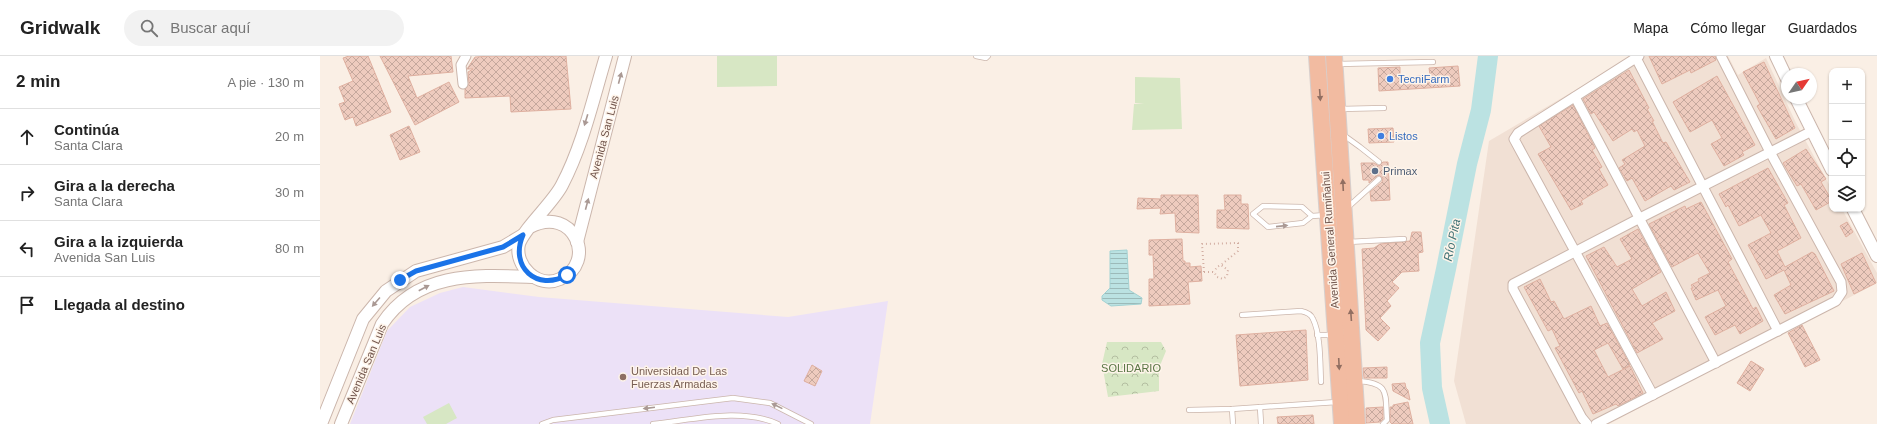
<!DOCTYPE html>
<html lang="es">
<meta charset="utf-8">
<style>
body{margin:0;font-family:Helvetica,sans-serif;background:#f2f2f2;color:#222}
.controls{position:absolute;right:12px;top:12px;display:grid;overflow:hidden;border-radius:8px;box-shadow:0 1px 3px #0004}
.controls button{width:36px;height:36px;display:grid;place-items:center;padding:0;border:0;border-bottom:1px solid #e0e0e0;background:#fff;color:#222;font:20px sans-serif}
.compass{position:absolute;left:1461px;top:12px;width:36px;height:36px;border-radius:50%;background:#fff;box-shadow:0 1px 3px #0004;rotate:56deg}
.stop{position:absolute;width:12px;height:12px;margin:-9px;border:3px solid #1a73e8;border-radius:50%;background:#fff}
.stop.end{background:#1a73e8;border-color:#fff;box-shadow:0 1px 4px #0008}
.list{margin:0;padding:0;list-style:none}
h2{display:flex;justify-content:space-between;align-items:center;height:52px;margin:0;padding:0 16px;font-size:17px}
h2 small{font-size:13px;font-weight:400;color:#767676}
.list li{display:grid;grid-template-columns:26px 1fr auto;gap:12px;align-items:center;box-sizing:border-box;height:56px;padding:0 16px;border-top:1px solid #e0e0e0}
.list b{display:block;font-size:15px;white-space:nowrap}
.list p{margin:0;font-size:13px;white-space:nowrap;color:#767676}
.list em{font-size:13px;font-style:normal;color:#767676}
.icon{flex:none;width:22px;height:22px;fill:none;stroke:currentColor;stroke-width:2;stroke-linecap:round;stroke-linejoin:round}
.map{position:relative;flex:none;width:1557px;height:368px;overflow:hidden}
header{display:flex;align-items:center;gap:24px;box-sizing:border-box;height:56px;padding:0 20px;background:#fff;border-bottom:1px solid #e0e0e0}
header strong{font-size:19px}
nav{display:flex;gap:22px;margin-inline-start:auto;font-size:14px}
.search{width:280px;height:36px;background:#f2f2f2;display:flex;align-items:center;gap:10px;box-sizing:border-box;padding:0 14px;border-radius:22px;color:#767676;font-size:15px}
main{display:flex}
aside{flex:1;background:#fff}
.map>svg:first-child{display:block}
.residential{fill:#f1e0d4}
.education{fill:#ece1f7}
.green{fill:#d7e7c4}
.park{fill:url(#park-crowns)}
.water{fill:url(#water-rules);stroke:#a2d2d3}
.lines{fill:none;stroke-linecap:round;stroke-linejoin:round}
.river{stroke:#bbe2e2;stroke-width:20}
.building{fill:url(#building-cross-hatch);stroke:#dfb0a0}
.service-casing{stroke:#cbb6ac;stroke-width:6}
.minor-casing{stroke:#cbb6ac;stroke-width:11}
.tertiary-casing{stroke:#cbb6ac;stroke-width:14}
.trunk-casing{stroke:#d7cfcd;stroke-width:18}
.path{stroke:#d2aea2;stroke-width:2;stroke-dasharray:1 3;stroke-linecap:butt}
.service{stroke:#fff;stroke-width:4.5}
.minor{stroke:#fff;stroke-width:9}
.tertiary{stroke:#fff;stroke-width:12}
.trunk{stroke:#f2bba1;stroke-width:16}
.oneway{fill:#aa9994}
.oneway2{fill:#916e61}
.route{stroke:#1a73e8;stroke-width:5}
.shop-dot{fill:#3f7fe0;stroke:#fef4ea;stroke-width:1.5}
.service-dot{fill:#5c6f8a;stroke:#fef4ea;stroke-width:1.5}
.education-dot{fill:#8d6e63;stroke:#fef4ea;stroke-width:1.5}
.labels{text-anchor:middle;stroke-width:3;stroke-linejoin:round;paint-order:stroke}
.shop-label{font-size:11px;fill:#366cbe;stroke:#fef4ea;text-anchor:start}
.street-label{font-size:11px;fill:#71554c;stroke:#fef4ea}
.service-label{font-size:11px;fill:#4e5e75;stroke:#fef4ea;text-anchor:start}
.park-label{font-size:11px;fill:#5a7645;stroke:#fef4ea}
.education-label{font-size:11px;fill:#785e54;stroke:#fef4ea;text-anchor:start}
.water-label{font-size:12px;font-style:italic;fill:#417376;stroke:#fef4ea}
</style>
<header>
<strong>Gridwalk</strong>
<div class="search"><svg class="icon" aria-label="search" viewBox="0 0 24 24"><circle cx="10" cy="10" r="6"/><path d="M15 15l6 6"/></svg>Buscar aquí</div>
<nav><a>Mapa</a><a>Cómo llegar</a><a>Guardados</a></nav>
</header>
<main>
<aside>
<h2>2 min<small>A pie · 130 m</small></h2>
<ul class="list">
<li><svg class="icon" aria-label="ahead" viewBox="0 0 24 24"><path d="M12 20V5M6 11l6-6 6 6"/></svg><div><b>Continúa</b><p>Santa Clara</p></div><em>20 m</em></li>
<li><svg class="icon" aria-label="right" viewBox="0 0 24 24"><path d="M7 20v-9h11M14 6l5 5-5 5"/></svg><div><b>Gira a la derecha</b><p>Santa Clara</p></div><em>30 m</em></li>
<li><svg class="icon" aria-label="left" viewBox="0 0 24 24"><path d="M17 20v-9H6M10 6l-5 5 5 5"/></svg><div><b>Gira a la izquierda</b><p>Avenida San Luis</p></div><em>80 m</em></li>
<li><svg class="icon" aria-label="arrive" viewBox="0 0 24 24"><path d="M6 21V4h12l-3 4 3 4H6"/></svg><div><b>Llegada al destino</b></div></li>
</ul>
</aside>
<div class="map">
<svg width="1557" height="368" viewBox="0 0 1557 368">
<defs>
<pattern id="park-crowns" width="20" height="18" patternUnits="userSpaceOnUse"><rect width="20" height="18" fill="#d7e7c4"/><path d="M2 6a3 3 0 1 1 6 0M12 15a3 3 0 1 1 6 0" fill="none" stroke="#b3bea1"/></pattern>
<pattern id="water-rules" width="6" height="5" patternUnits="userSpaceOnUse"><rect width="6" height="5" fill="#bbe2e2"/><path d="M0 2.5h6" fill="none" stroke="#9cbab9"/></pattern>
<pattern id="building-cross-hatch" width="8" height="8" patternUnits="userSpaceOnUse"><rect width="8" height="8" fill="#eecbbe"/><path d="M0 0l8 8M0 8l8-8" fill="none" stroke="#c5a89d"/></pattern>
</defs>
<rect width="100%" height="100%" fill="#faefe5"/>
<polygon class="residential" points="1313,0 1408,0 1418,19 1446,2 1476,67 1512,134 1512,153 1522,153 1557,217 1557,227 1289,368 1146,368 1134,325 1169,85"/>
<polygon class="education" points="143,231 219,241 468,261 568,245 550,368 30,368 67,275 90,251 120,237"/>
<g class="green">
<polygon points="397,0 457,0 457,30 397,31"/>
<polygon points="815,21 860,22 862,73 812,74 814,48 824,48 815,47"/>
<polygon points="129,347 137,362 126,368 107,368 103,361"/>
</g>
<polygon class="park" points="787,286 841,286 846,295 839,312 839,335 788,341 782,308"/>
<polygon class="water" points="807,194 809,234 822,242 821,248 791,250 782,244 782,240 790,232 790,195"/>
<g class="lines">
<polyline class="river" points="1120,368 1112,332 1110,287 1126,213 1147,108 1161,54 1168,0"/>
</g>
<g class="building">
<polygon points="29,0 48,0 71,56 36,70 33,61 25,64 19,48 25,46 19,31 33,25 23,2"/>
<polygon points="60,0 131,0 133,16 88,20 97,42 129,26 139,46 95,69"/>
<polygon points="172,0 246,0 251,53 191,56 190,40 145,42 145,33 149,28 148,16 153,13 147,13 155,1"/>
<polygon points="1329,0 1395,0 1396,4 1371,17 1370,14 1342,28"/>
<polygon points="1444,6 1475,72 1456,83 1437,50 1440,48 1423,16"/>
<polygon points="1138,10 1140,30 1059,35 1058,12 1080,11 1080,22 1110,19 1109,12"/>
<polygon points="1309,14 1329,52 1327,53 1334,65 1332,65 1343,87 1346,86 1370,126 1354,134 1351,130 1325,145 1312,122 1307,125 1299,112 1305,108 1302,104 1325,90 1317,74 1314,76 1312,73 1293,85 1274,56 1271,58 1263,43"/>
<polygon points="1397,20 1435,89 1422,96 1424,99 1404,110 1391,88 1402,82 1392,64 1370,76 1353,46"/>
<polygon points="1253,49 1275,92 1272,94 1282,111 1279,113 1288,129 1267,141 1261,145 1263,148 1251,154 1218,98 1231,91 1219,70"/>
<polygon points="89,70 100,96 80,104 70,79"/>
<polygon points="1073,72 1074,86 1049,87 1048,73"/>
<polygon points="1486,93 1506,123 1501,126 1512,145 1496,154 1481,128 1477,130 1463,107"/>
<polygon points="1063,106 1068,106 1070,144 1051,145 1050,136 1062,126 1063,122 1058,119 1049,127 1049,124 1043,124 1041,107 1054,107 1059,110"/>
<polygon points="1448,112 1468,147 1464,149 1481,182 1457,195 1465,211 1492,196 1495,198 1514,235 1465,258 1454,239 1471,229 1464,214 1446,223 1428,189 1451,177 1442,161 1441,159 1419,170 1408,149 1406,151 1399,138"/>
<polygon points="841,139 878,139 879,177 856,176 855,157 840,158 841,152 817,153 818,142 841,143"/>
<polygon points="904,139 921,139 921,148 928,148 929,173 897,172 897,154 905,154"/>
<polygon points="1381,146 1412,203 1408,206 1433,253 1436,251 1443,265 1420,278 1415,269 1395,279 1385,261 1406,250 1398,234 1376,244 1371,232 1373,232 1371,229 1379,225 1378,223 1390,217 1378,197 1352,211 1329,168 1365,150 1366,153"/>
<polygon points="1527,166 1533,176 1526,181 1520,170"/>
<polygon points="1318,173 1341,216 1312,233 1322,250 1346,236 1355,255 1332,267 1343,283 1317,297 1266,200 1284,191 1297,211 1312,203 1300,183"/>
<polygon points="1092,176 1101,176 1103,196 1098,197 1099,215 1082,216 1072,226 1079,232 1067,245 1071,250 1060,262 1070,272 1058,285 1046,274 1042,193 1054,192 1060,188 1090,185"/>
<polygon points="862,183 863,205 865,205 865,207 870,207 870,211 881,210 882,225 868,226 870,248 829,250 829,223 834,223 833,199 829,199 829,184"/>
<polygon points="1542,197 1556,227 1534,238 1521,208"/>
<polygon points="1220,223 1231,246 1234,245 1244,263 1271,250 1280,270 1287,267 1310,309 1303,313 1288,287 1274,294 1288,321 1310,310 1323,337 1298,350 1296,348 1273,358 1262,335 1259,337 1235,292 1240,290 1232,273 1228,275 1204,231"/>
<polygon points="1482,269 1500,304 1485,311 1468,277"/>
<polygon points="986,274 988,324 920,330 916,279"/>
<polygon points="1431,305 1444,313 1430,335 1417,327"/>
<polygon points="492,309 502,315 495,330 484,325"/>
<polygon points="1067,311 1067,322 1044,322 1043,312"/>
<polygon points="1085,327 1086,332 1088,334 1090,344 1073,335 1072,328"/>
<polygon points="1088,346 1093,368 1072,368 1070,366 1070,351 1073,351 1073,349"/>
<polygon points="1063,351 1063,363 1060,366 1046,367 1046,352"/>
<polygon points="993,359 994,368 958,368 957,361"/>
</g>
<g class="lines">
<defs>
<g id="service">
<polyline points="656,0 666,2 668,0"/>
<polyline points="1017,8 1113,6"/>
<polyline points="1020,53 1064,52"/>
<polyline points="1022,78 1040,91 1059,106"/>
<polyline points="1027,152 1059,123"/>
<polyline points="992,160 982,151 943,150 933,158 948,171 983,167 992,160 1006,159"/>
<polyline points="1028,186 1084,183"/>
<path d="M 922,259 L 981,255 C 986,256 991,258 993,263 C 1001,279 1000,309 1001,326"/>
<polyline points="997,279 1013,279"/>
<path d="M 1038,325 C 1070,327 1065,337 1067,364 L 1063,368"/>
<polyline points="940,351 941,368"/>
<polyline points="912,353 913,368"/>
<polyline points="869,354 912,353 1017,346"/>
<polyline points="222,368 233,364 413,342 450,347 491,368"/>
<path d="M 333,368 C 373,364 420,351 458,368"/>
</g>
<g id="minor">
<polyline points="1319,0 1198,77 1194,83 1333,339"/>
<polyline points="1316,2 1458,275"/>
<polyline points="143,28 141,9 146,0"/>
<polyline points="1255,41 1396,307"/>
<polyline points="1267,368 1262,362 1193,233 1193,228 1320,162 1492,75"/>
<polyline points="1276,368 1516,245 1522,236 1521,226 1450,96 1401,0"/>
</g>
<g id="tertiary">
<polyline points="1456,0 1467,23"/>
<polyline points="1476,42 1512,114"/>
<polyline points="1533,153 1557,200"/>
<path d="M 210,171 C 254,148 278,207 240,223 C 218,233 194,210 199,188 C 204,172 233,147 242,129 C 263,89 273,43 286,0"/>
<polyline points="257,186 305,0"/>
<polyline points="1,368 43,263 66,235 96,215 183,191 203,179"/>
<path d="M 21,368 L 62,268 C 97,215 157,219 212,221"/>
</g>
<g id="trunk">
<polyline points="997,0 1022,368"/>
<polyline points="1014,0 1037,368"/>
</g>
</defs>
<use href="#service" class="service-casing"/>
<use href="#minor" class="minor-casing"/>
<use href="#tertiary" class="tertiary-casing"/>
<use href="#trunk" class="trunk-casing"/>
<g class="path">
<polyline points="884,216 882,188 918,187 918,195 901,209"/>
<polyline points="884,216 894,216 897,221 903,223 907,220 908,214 901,209 897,211 894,216"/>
</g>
<use href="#service" class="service"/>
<use href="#minor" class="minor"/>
<use href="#tertiary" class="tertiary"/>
<use href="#trunk" class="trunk"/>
</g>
<defs><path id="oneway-solid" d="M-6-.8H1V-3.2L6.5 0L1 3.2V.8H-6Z"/></defs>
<g class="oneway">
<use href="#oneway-solid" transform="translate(300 22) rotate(-75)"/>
<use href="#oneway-solid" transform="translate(266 64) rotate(107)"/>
<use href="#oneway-solid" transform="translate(267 148) rotate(-75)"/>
<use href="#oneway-solid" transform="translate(962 170) rotate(-6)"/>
<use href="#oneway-solid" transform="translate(104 232) rotate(-28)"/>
<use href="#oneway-solid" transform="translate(56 246) rotate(131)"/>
<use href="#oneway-solid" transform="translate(457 350) rotate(-154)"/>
<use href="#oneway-solid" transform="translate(329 352) rotate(173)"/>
</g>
<g class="oneway2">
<use href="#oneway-solid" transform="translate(1000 39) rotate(86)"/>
<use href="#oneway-solid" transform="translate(1023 129) rotate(-93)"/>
<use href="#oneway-solid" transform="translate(1031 259) rotate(-94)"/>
<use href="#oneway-solid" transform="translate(1019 308) rotate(87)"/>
</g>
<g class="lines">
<path class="route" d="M 80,224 L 96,215 L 183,191 L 203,179 C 189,211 217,236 247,219"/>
</g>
<g class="shop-dot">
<circle cx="1070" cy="23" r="4"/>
<circle cx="1061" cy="80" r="4"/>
</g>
<circle class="service-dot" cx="1055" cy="115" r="4"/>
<circle class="education-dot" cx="303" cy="321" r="4"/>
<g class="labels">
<g class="shop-label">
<text x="1078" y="27">TecniFarm</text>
<text x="1069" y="84">Listos</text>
</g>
<g class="street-label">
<text transform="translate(284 81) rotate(-75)" y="4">Avenida San Luis</text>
<text transform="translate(1010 184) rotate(-94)" y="4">Avenida General Rumiñahui</text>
<text transform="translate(46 308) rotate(-67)" y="4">Avenida San Luis</text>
</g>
<g class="service-label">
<text x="1063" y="119">Primax</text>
</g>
<g class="park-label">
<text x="811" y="316">SOLIDARIO</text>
</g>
<g class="education-label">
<text x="311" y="319">Universidad De Las<tspan x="311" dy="13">Fuerzas Armadas</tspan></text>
</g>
<g class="water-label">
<text transform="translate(1132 184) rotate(-78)" y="4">Río Pita</text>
</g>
</g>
</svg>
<div class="controls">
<button>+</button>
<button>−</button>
<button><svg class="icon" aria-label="locate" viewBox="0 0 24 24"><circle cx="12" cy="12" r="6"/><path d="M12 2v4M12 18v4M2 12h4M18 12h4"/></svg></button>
<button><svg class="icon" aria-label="layers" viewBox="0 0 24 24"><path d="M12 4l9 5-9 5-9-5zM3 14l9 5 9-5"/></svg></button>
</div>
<svg class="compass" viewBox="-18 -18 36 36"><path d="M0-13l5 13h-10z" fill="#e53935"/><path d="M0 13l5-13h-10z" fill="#767676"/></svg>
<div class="stop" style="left:247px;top:219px"></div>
<div class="stop end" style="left:80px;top:224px"></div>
</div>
</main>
